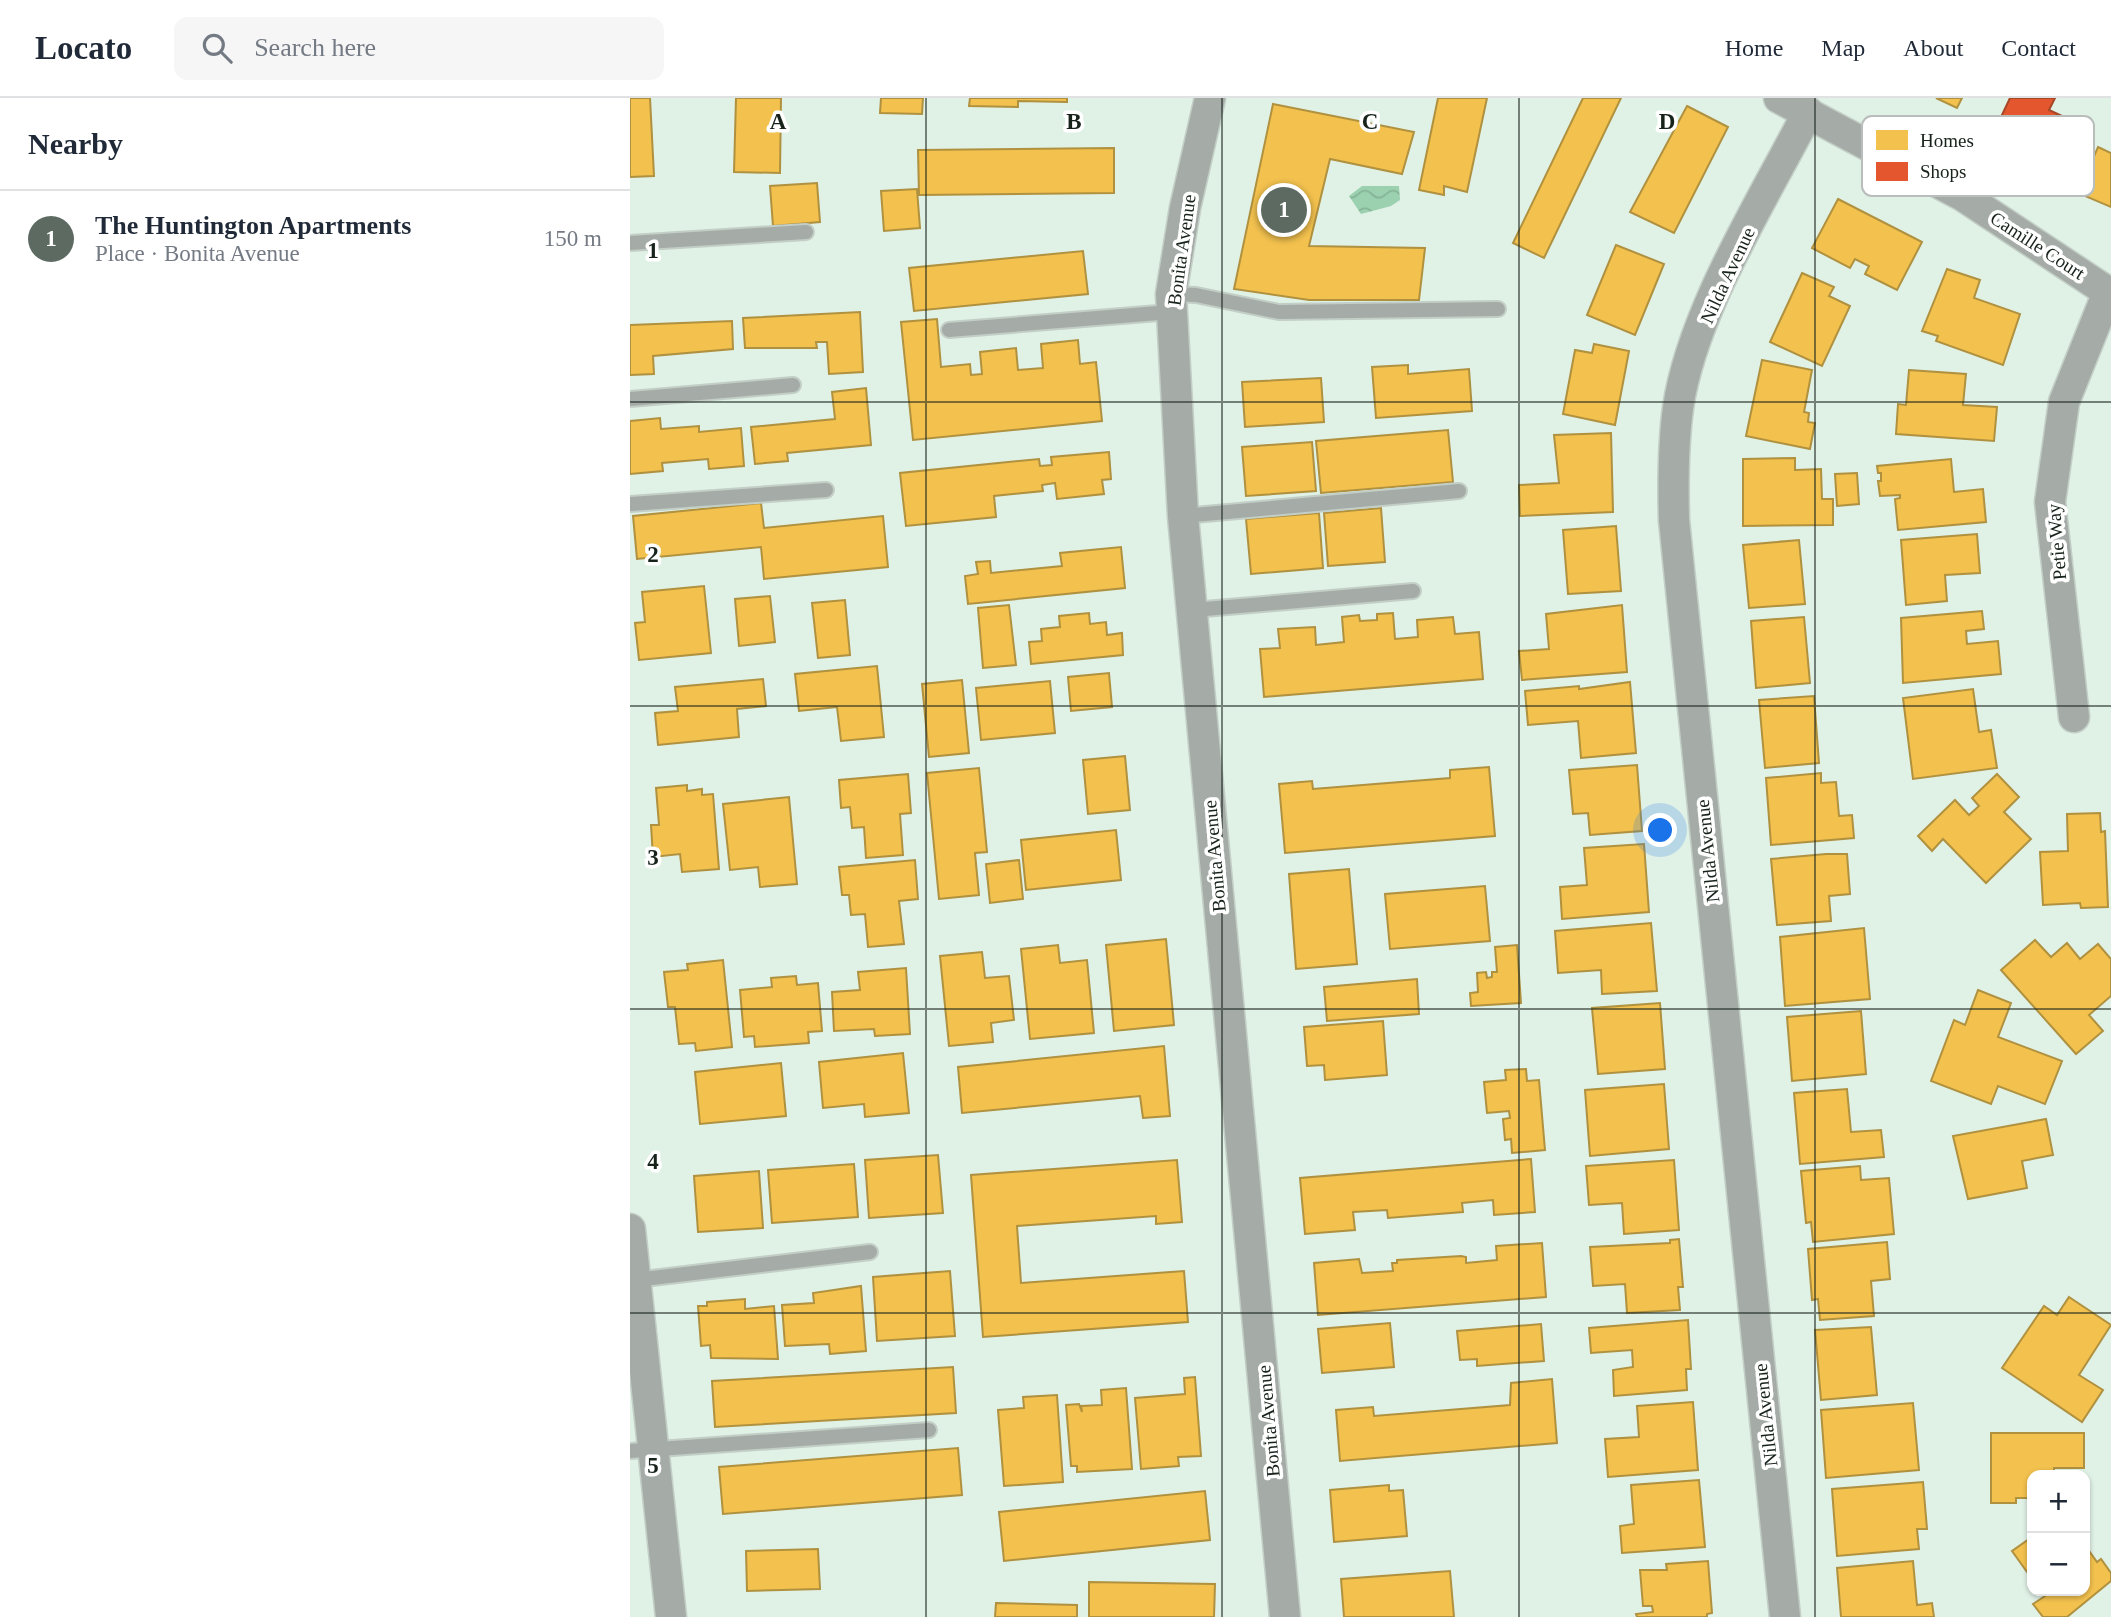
<!DOCTYPE html>
<meta charset="utf-8">
<style>
body{margin:0;font-family:Georgia,serif;background:#f6f6f7;color:#1f2937}
.controls{position:absolute;right:21px;bottom:21px;display:grid;overflow:hidden;border-radius:14px;box-shadow:0 2px 5px #0004}
.controls button{width:63px;height:63px;display:grid;place-items:center;padding:0;border:0;border-bottom:2px solid #e0e1e3;background:#fff;color:#1f2937;font:35px sans-serif}
.you{position:absolute;left:1031px;top:733px;width:24px;height:24px;margin:-18px;border:5px solid #fff;border-radius:50%;background:#1a73e8;box-shadow:0 0 0 10px #1a73e833}
.badge{display:grid;place-items:center;width:46px;height:46px;border-radius:50%;background:#5d6a62;color:#fff;font-size:23px;font-weight:700}
.pin{position:absolute;translate:-50% -50%;border:4px solid #fff;box-shadow:0 2px 7px #0006}
.list{margin:0;padding:0;list-style:none}
h2{display:flex;justify-content:space-between;align-items:center;height:91px;margin:0;padding:0 28px;font-size:30px}
h2 small{font-size:23px;font-weight:400;color:#747a83}
.list li{display:grid;grid-template-columns:46px 1fr auto;gap:21px;align-items:center;box-sizing:border-box;height:98px;padding:0 28px;border-top:2px solid #e0e1e3}
.list b{display:block;font-size:26px;white-space:nowrap}
.list p{margin:0;font-size:23px;white-space:nowrap;color:#747a83}
.list em{font-size:23px;font-style:normal;color:#747a83}
.icon{flex:none;width:38px;height:38px;fill:none;stroke:currentColor;stroke-width:2;stroke-linecap:round;stroke-linejoin:round}
.map{position:relative;flex:none;width:1481px;height:1519px;overflow:hidden}
header{display:flex;align-items:center;gap:42px;box-sizing:border-box;height:98px;padding:0 35px;background:#fff;border-bottom:2px solid #e0e1e3}
header strong{font-size:33px}
nav{display:flex;gap:38px;margin-inline-start:auto;font-size:24px}
.search{width:490px;height:63px;background:#f6f6f7;display:flex;align-items:center;gap:18px;box-sizing:border-box;padding:0 24px;border-radius:14px;color:#747a83;font-size:26px}
main{display:flex}
aside{flex:1;background:#fff}
.map>svg:first-child{display:block}
.water{fill:url(#water-waves)}
.homes{fill:#f2c14e;stroke:#b0913f;stroke-width:2}
.shops{fill:#e4572e;stroke:#a64728;stroke-width:2}
.lines{fill:none;stroke-linecap:round;stroke-linejoin:round}
.service-casing{stroke:#c2cec6;stroke-width:18}
.minor-casing{stroke:#c2cec6;stroke-width:33}
.service{stroke:#a5aca8;stroke-width:14}
.minor{stroke:#a5aca8;stroke-width:30}
.grid{fill:none;stroke:#17221b;stroke-width:2;stroke-opacity:0.55}
.labels{text-anchor:middle;stroke-width:7;stroke-linejoin:round;paint-order:stroke}
.street-label{font-size:19px;fill:#17221b;stroke:#fff}
.key{fill:#fff;stroke:#b9bdbb;stroke-width:2}
.key-label{font-size:19px;fill:#17221b}
.grid-label{font-size:23px;text-anchor:middle;font-weight:bold;fill:#17221b;stroke:#fff;stroke-width:7;stroke-linejoin:round;paint-order:stroke}
</style>
<header>
<strong>Locato</strong>
<div class="search"><svg class="icon" aria-label="search" viewBox="0 0 24 24"><circle cx="10" cy="10" r="6"/><path d="M15 15l6 6"/></svg>Search here</div>
<nav><a>Home</a><a>Map</a><a>About</a><a>Contact</a></nav>
</header>
<main>
<aside>
<h2>Nearby<small></small></h2>
<ul class="list">
<li><span class="badge">1</span><div><b>The Huntington Apartments</b><p>Place · Bonita Avenue</p></div><em>150 m</em></li>
</ul>
</aside>
<div class="map">
<svg width="1481" height="1519" viewBox="0 0 1481 1519">
<defs>
<pattern id="water-waves" width="16" height="10" patternUnits="userSpaceOnUse" patternTransform="scale(1.75)"><rect width="16" height="10" fill="#9bd1af"/><path d="M0 5q4-4 8 0t8 0" fill="none" stroke="#85b396"/></pattern>
</defs>
<rect width="100%" height="100%" fill="#e0f1e6"/>
<polygon class="water" points="732,88 769,88 770,102 761,108 731,116 719,98"/>
<g class="homes">
<polygon points="0,0 20,0 24,78 0,79"/>
<polygon points="106,0 151,0 150,75 104,74"/>
<polygon points="251,0 293,0 292,16 250,15"/>
<polygon points="340,0 437,0 437,4 388,3 388,9 339,8"/>
<polygon points="808,0 857,0 837,94 814,88 814,97 789,92"/>
<polygon points="953,0 991,0 914,160 883,145"/>
<polygon points="1306,0 1332,0 1327,10"/>
<polygon points="643,6 784,34 772,76 700,61 679,148 795,150 789,202 679,202 604,191"/>
<polygon points="1057,8 1098,29 1044,135 1000,114"/>
<polygon points="1468,49 1481,55 1481,109 1448,95"/>
<polygon points="484,50 484,95 289,97 288,52"/>
<polygon points="187,85 190,124 143,128 140,88"/>
<polygon points="287,91 290,130 254,133 251,93"/>
<polygon points="1208,101 1292,144 1267,192 1235,176 1239,168 1225,161 1220,170 1182,150"/>
<polygon points="986,147 1034,166 1005,237 957,217"/>
<polygon points="453,153 458,196 284,213 279,170"/>
<polygon points="1317,171 1350,182 1344,200 1390,216 1373,267 1306,243 1308,238 1292,233"/>
<polygon points="1172,175 1204,189 1199,198 1220,208 1192,268 1140,244"/>
<polygon points="230,214 233,274 199,276 197,244 186,244 187,250 115,250 113,220"/>
<polygon points="307,221 311,269 340,266 341,277 352,276 350,254 386,250 388,272 413,270 411,246 448,242 450,266 466,264 472,323 283,342 271,224"/>
<polygon points="102,223 103,251 23,258 24,276 0,277 0,227"/>
<polygon points="964,246 999,253 985,327 933,316 945,252 962,255"/>
<polygon points="1132,262 1182,272 1174,314 1179,315 1178,324 1185,325 1180,351 1116,338"/>
<polygon points="778,267 778,276 839,271 842,313 746,320 742,269"/>
<polygon points="1279,272 1336,276 1333,307 1367,309 1364,343 1266,336 1268,306 1276,307"/>
<polygon points="691,280 694,324 615,329 612,284"/>
<polygon points="236,290 241,347 157,355 158,363 125,366 121,329 205,321 202,294"/>
<polygon points="30,320 31,331 69,328 69,334 111,330 114,368 79,371 78,361 32,365 33,373 0,376 0,323"/>
<polygon points="818,332 823,384 691,395 686,343"/>
<polygon points="981,335 983,414 890,418 889,387 929,385 924,337"/>
<polygon points="682,344 686,393 616,398 612,349"/>
<polygon points="479,354 481,381 472,382 474,396 427,401 425,385 412,387 413,393 364,398 366,419 276,428 270,375 409,361 410,368 422,367 421,359"/>
<polygon points="1165,360 1165,372 1191,371 1192,401 1203,401 1203,427 1113,428 1113,361"/>
<polygon points="1321,361 1324,394 1353,391 1356,424 1268,432 1265,401 1270,400 1270,397 1250,398 1248,383 1251,383 1251,375 1248,375 1247,368"/>
<polygon points="1227,375 1229,406 1207,408 1205,376"/>
<polygon points="131,405 134,430 253,418 258,469 134,481 131,449 7,461 3,418"/>
<polygon points="751,410 755,464 698,468 694,415"/>
<polygon points="689,415 693,470 621,476 616,421"/>
<polygon points="986,428 991,493 938,496 933,432"/>
<polygon points="1347,436 1350,475 1315,477 1317,503 1276,507 1271,442"/>
<polygon points="1169,442 1175,506 1119,510 1113,447"/>
<polygon points="491,449 495,490 338,506 335,478 348,476 346,464 360,463 361,475 432,468 430,455"/>
<polygon points="74,488 81,555 9,562 5,525 15,524 12,494"/>
<polygon points="140,498 145,544 109,548 105,501"/>
<polygon points="215,502 220,557 188,560 182,505"/>
<polygon points="379,507 386,567 353,570 348,510"/>
<polygon points="992,507 997,574 892,582 889,553 919,551 916,516"/>
<polygon points="1352,513 1354,531 1336,533 1337,546 1368,543 1371,576 1273,585 1271,520"/>
<polygon points="459,515 460,526 476,524 477,537 492,535 493,557 401,566 399,544 412,543 411,531 430,529 429,518"/>
<polygon points="763,515 765,541 788,539 787,522 823,519 825,536 849,534 853,581 634,599 630,551 650,550 648,531 685,529 686,547 714,544 712,519 729,517 730,523 747,522 747,516"/>
<polygon points="1174,519 1180,585 1126,590 1121,523"/>
<polygon points="247,568 254,639 211,643 207,609 169,613 165,576"/>
<polygon points="479,575 482,609 441,613 438,579"/>
<polygon points="133,581 136,608 107,611 109,639 28,647 25,615 48,613 45,589"/>
<polygon points="332,582 339,655 299,659 292,586"/>
<polygon points="420,583 425,635 351,642 346,590"/>
<polygon points="1000,584 1006,655 951,660 948,623 898,627 895,593 949,588 949,591"/>
<polygon points="1343,591 1349,634 1361,632 1367,670 1283,681 1273,600"/>
<polygon points="1184,598 1189,665 1135,670 1129,602"/>
<polygon points="495,658 500,712 458,716 453,662"/>
<polygon points="1007,667 1012,733 960,737 958,715 943,716 939,672"/>
<polygon points="859,669 865,738 655,755 649,686 682,683 683,691 820,680 820,672"/>
<polygon points="349,670 357,754 345,755 349,797 309,801 297,675"/>
<polygon points="1191,675 1191,685 1206,684 1209,718 1222,717 1224,740 1141,747 1136,680"/>
<polygon points="278,676 281,715 270,716 273,757 236,760 234,729 222,730 220,709 211,710 209,682"/>
<polygon points="1367,676 1389,699 1374,714 1401,741 1356,785 1313,741 1302,753 1288,738 1325,702 1339,717 1349,708 1342,700"/>
<polygon points="57,687 57,693 72,691 72,697 83,696 89,771 52,774 50,756 23,759 21,727 29,727 26,690"/>
<polygon points="159,699 167,786 130,789 128,769 100,772 93,706"/>
<polygon points="1470,715 1471,734 1475,733 1478,809 1451,810 1450,805 1413,807 1410,754 1438,753 1437,716"/>
<polygon points="486,732 491,782 396,792 391,742"/>
<polygon points="1014,746 1019,814 932,821 930,789 957,787 954,750"/>
<polygon points="1196,756 1217,756 1220,796 1199,798 1201,823 1147,827 1141,761"/>
<polygon points="285,762 288,801 269,803 274,846 238,849 235,816 221,817 219,797 212,797 209,769"/>
<polygon points="389,762 393,801 360,805 356,766"/>
<polygon points="719,771 727,866 666,871 659,776"/>
<polygon points="855,788 860,843 760,851 755,796"/>
<polygon points="1021,825 1027,893 972,896 971,872 928,875 925,833"/>
<polygon points="1234,830 1240,901 1155,908 1150,839"/>
<polygon points="536,841 544,927 484,933 476,847"/>
<polygon points="1405,842 1421,859 1437,845 1450,861 1468,846 1481,861 1481,898 1459,917 1473,933 1446,956 1371,872"/>
<polygon points="428,847 430,865 457,862 464,935 400,941 391,851"/>
<polygon points="887,847 891,905 841,908 840,895 848,894 847,875 856,874 857,880 862,879 862,874 867,874 865,849"/>
<polygon points="352,854 355,880 379,878 384,922 361,925 363,944 319,948 310,858"/>
<polygon points="93,862 102,949 66,953 65,945 49,946 45,909 38,909 34,874 58,872 57,866"/>
<polygon points="276,870 280,936 245,938 244,931 204,933 202,894 230,892 228,874"/>
<polygon points="166,878 167,887 188,885 192,933 178,934 179,945 125,949 124,938 114,939 110,892 142,889 141,880"/>
<polygon points="787,881 789,916 697,923 694,889"/>
<polygon points="1348,892 1381,905 1368,939 1432,963 1415,1006 1368,988 1361,1006 1301,983 1324,922 1335,927"/>
<polygon points="1030,905 1035,971 968,976 962,910"/>
<polygon points="1231,913 1236,976 1162,983 1157,919"/>
<polygon points="753,923 757,977 695,982 694,967 677,968 674,929"/>
<polygon points="534,948 540,1018 513,1020 510,998 332,1015 328,969"/>
<polygon points="273,955 279,1015 235,1019 234,1006 193,1010 189,964"/>
<polygon points="151,965 156,1018 70,1026 65,974"/>
<polygon points="896,971 897,983 909,982 915,1052 882,1055 881,1041 875,1042 873,1021 880,1020 879,1013 857,1015 854,984 876,982 875,972"/>
<polygon points="1034,986 1039,1051 960,1058 955,992"/>
<polygon points="1217,991 1221,1034 1251,1032 1254,1059 1170,1066 1164,995"/>
<polygon points="1416,1021 1423,1057 1392,1063 1397,1090 1338,1101 1323,1038"/>
<polygon points="308,1057 313,1115 239,1120 235,1062"/>
<polygon points="901,1061 905,1114 864,1117 863,1102 832,1105 833,1114 758,1120 757,1112 723,1114 725,1132 675,1136 670,1080"/>
<polygon points="547,1062 552,1124 526,1126 526,1118 387,1128 391,1185 554,1173 558,1224 353,1239 341,1077"/>
<polygon points="1044,1062 1049,1132 994,1136 992,1105 959,1107 956,1068"/>
<polygon points="224,1066 228,1119 142,1125 138,1072"/>
<polygon points="1230,1068 1231,1082 1259,1080 1264,1136 1183,1144 1181,1124 1176,1125 1171,1073"/>
<polygon points="129,1073 133,1130 68,1134 64,1078"/>
<polygon points="1049,1141 1053,1189 1048,1189 1050,1212 997,1215 995,1186 963,1188 960,1149 1040,1145 1040,1142"/>
<polygon points="1257,1144 1260,1181 1241,1183 1244,1218 1190,1222 1188,1201 1182,1202 1178,1151"/>
<polygon points="912,1145 916,1199 688,1217 684,1165 729,1161 732,1175 763,1173 762,1165 767,1165 767,1162 831,1158 836,1159 836,1165 867,1162 866,1148"/>
<polygon points="320,1173 325,1238 247,1243 243,1179"/>
<polygon points="231,1188 236,1253 200,1256 199,1246 155,1248 152,1207 184,1205 183,1195"/>
<polygon points="1439,1199 1481,1227 1449,1277 1473,1292 1452,1324 1372,1270 1414,1208 1427,1217"/>
<polygon points="115,1201 115,1211 144,1208 148,1261 81,1260 80,1247 71,1248 68,1208 77,1208 77,1204"/>
<polygon points="1058,1222 1061,1271 1056,1271 1057,1292 984,1298 983,1272 1003,1269 1002,1252 961,1255 959,1230"/>
<polygon points="760,1225 764,1269 692,1275 688,1231"/>
<polygon points="911,1226 914,1263 847,1268 847,1261 830,1262 827,1233"/>
<polygon points="1241,1229 1247,1297 1191,1302 1185,1232"/>
<polygon points="323,1269 326,1315 85,1329 82,1283"/>
<polygon points="565,1279 571,1358 548,1359 549,1368 511,1371 505,1300 555,1296 554,1280"/>
<polygon points="922,1281 927,1345 710,1363 706,1312 743,1309 744,1318 880,1307 881,1285"/>
<polygon points="496,1290 502,1371 447,1374 447,1368 441,1368 436,1307 449,1306 452,1314 451,1308 472,1307 471,1292"/>
<polygon points="427,1297 433,1384 374,1388 368,1312 394,1310 393,1299"/>
<polygon points="1063,1304 1068,1372 978,1379 975,1341 1009,1339 1007,1308"/>
<polygon points="1283,1305 1289,1372 1196,1380 1191,1312"/>
<polygon points="1361,1335 1454,1335 1454,1370 1424,1370 1424,1377 1402,1377 1402,1400 1386,1400 1386,1405 1361,1405"/>
<polygon points="328,1350 332,1397 93,1416 89,1369"/>
<polygon points="1069,1382 1075,1449 992,1455 990,1428 1004,1426 1001,1387"/>
<polygon points="1293,1384 1297,1431 1287,1431 1289,1451 1207,1458 1202,1391"/>
<polygon points="759,1387 759,1393 773,1392 777,1438 704,1444 700,1392"/>
<polygon points="575,1393 580,1442 374,1463 369,1414"/>
<polygon points="1402,1439 1402,1481 1382,1453"/>
<polygon points="1455,1447 1467,1464 1471,1461 1481,1475 1481,1483 1437,1519 1413,1519 1403,1506 1415,1498 1411,1493 1455,1493"/>
<polygon points="188,1451 190,1491 117,1493 116,1453"/>
<polygon points="1078,1463 1082,1515 1077,1516 1077,1519 1007,1519 1006,1516 1023,1514 1022,1508 1013,1508 1010,1472 1037,1472 1036,1466"/>
<polygon points="1283,1463 1287,1507 1302,1505 1304,1519 1211,1519 1207,1470"/>
<polygon points="820,1473 824,1519 714,1519 711,1481"/>
<polygon points="459,1484 585,1486 584,1519 459,1519"/>
<polygon points="366,1505 447,1507 447,1519 365,1519"/>
</g>
<polygon class="shops" points="1380,0 1425,0 1419,12 1445,24 1425,67 1362,38"/>
<g class="lines">
<defs>
<g id="service">
<polyline points="0,145 176,134"/>
<polyline points="541,196 566,197 649,214 868,211"/>
<polyline points="319,232 541,214"/>
<polyline points="0,301 163,287"/>
<polyline points="0,406 196,392"/>
<polyline points="553,418 829,393"/>
<polyline points="563,512 783,493"/>
<polyline points="5,1182 240,1154"/>
<polyline points="0,1353 299,1332"/>
</g>
<g id="minor">
<polyline points="580,0 555,110 541,196 553,418 655,1519"/>
<polyline points="1149,0 1333,98 1481,196"/>
<polyline points="1444,619 1420,404 1434,304 1478,194"/>
<polyline points="0,1131 41,1519"/>
<path d="M 1155,1519 L 1044,422 C 1043,384 1043,347 1048,310 C 1062,213 1133,102 1178,14"/>
</g>
</defs>
<use href="#service" class="service-casing"/>
<use href="#minor" class="minor-casing"/>
<use href="#service" class="service"/>
<use href="#minor" class="minor"/>
</g>
<path class="grid" d="M 296,0 L 296,1519M 592,0 L 592,1519M 889,0 L 889,1519M 1185,0 L 1185,1519M 0,304 L 1481,304M 0,608 L 1481,608M 0,911 L 1481,911M 0,1215 L 1481,1215"/>
<g class="labels">
<g class="street-label">
<text transform="translate(1408 147) rotate(33)" y="7">Camille Court</text>
<text transform="translate(551 152) rotate(-82)" y="7">Bonita Avenue</text>
<text transform="translate(1097 177) rotate(-65)" y="7">Nilda Avenue</text>
<text transform="translate(1426 444) rotate(-95)" y="7">Petie Way</text>
<text transform="translate(1077 753) rotate(-96)" y="7">Nilda Avenue</text>
<text transform="translate(584 758) rotate(-95)" y="7">Bonita Avenue</text>
<text transform="translate(1135 1317) rotate(-96)" y="7">Nilda Avenue</text>
<text transform="translate(638 1323) rotate(-95)" y="7">Bonita Avenue</text>
</g>
</g>
<rect x="1232" y="18" width="232" height="80" rx="10" class="key"/>
<rect x="1246" y="32" width="32" height="20" fill="#f2c14e"/>
<rect x="1246" y="64" width="32" height="19" fill="#e4572e"/>
<g class="key-label">
<text x="1290" y="49">Homes</text>
<text x="1290" y="80">Shops</text>
</g>
<g class="grid-label">
<text x="148" y="31">A</text>
<text x="444" y="31">B</text>
<text x="740" y="31">C</text>
<text x="1037" y="31">D</text>
<text x="23" y="160">1</text>
<text x="23" y="464">2</text>
<text x="23" y="767">3</text>
<text x="23" y="1071">4</text>
<text x="23" y="1375">5</text>
</g>
</svg>
<div class="controls">
<button>+</button>
<button>−</button>
</div>
<div class="you"></div>
<div class="pin badge" style="left:654px;top:112px">1</div>
</div>
</main>
